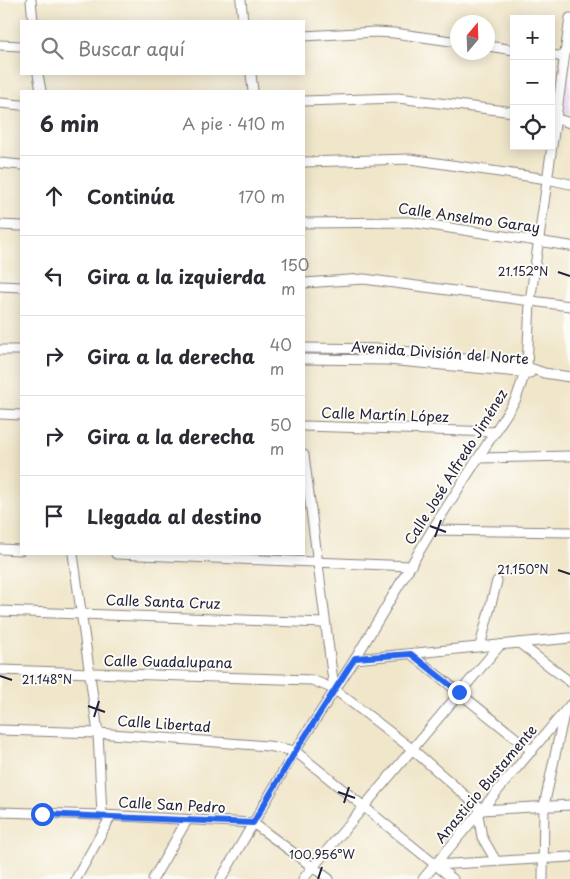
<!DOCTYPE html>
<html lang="es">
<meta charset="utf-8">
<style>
body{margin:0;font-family:"Playpen Sans",sans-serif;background:#f2f2f3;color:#2b2b33}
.controls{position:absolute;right:15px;top:15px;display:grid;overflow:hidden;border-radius:0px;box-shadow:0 2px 12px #0003}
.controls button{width:45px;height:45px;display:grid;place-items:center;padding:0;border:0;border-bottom:1px solid #e1e1e2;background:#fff;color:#2b2b33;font:25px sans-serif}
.compass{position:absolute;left:450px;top:15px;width:45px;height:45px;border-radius:50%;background:#fff;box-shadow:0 2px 12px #0003;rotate:19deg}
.stop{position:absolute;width:15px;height:15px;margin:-11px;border:4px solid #2563eb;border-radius:50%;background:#fff}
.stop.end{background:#2563eb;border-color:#fff;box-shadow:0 1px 5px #0008}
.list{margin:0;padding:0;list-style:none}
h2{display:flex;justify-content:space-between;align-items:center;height:65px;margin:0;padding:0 20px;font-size:21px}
h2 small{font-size:16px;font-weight:400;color:#7c7c81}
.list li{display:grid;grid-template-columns:32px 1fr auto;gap:15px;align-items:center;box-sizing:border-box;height:80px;padding:0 20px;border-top:1px solid #e1e1e2}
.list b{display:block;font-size:19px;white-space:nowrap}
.list em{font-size:16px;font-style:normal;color:#7c7c81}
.icon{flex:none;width:28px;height:28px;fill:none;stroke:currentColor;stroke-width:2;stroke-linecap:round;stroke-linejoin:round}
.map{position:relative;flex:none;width:570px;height:879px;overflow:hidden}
.search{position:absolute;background:#fff;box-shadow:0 2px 12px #0003;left:20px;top:20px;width:285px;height:55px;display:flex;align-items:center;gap:12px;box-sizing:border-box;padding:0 18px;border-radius:0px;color:#7c7c81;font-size:19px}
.panel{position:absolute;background:#fff;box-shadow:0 2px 12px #0003;left:20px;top:90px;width:285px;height:465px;border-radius:0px}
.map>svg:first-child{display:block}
.built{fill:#e6d2f0}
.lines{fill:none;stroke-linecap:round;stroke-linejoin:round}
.minor-casing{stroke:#898482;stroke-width:11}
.minor{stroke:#fff;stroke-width:9}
.route{stroke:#2563eb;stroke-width:6}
.ticks{fill:none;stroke:#22223b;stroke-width:2}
.labels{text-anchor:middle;stroke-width:4;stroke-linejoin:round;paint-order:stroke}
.street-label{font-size:14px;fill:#22223b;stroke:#fdfcf7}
.ticks-label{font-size:12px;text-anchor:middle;fill:#22223b;stroke:#fdfcf7;stroke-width:4;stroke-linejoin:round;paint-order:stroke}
</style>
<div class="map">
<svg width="570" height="879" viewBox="0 0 570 879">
<rect width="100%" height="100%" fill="#fdfcf7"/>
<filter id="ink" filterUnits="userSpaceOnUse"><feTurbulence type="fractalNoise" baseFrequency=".02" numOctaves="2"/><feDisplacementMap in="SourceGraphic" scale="10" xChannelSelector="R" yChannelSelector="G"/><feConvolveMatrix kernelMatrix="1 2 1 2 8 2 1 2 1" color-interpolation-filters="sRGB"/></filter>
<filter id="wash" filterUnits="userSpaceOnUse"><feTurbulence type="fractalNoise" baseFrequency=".0096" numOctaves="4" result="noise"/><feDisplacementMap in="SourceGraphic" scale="20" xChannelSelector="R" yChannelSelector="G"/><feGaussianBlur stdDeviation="1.12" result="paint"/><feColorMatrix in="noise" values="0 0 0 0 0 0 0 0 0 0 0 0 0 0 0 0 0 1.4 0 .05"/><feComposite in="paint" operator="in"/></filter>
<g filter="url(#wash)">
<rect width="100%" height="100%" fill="#f0e6ca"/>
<polygon class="built" points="570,55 570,113 562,114 569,59"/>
</g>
<g filter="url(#ink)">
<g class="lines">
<defs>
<g id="minor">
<polyline points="31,0 33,21"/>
<polyline points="241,0 243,21"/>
<polyline points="304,36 375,32 394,33 458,42"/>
<polyline points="0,45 21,46"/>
<polyline points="488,46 514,50"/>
<polyline points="551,55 564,57"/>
<polyline points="38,74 41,91"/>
<polyline points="251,74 253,91"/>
<polyline points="304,101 398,98 514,112"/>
<polyline points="0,103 21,105"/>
<polyline points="551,117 570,123"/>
<polyline points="304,162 410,159 547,179 570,184"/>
<polyline points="0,163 21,165"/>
<polyline points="304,223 410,222 570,246"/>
<polyline points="0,225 21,226"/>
<polyline points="304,283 364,279 570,306"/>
<polyline points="0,286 21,287"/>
<polyline points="304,348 386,349 527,367 544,373 570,377"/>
<polyline points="0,350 21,350"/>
<polyline points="304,359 388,360 530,373"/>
<polyline points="0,414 21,415"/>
<polyline points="304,426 496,432"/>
<polyline points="304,455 334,689"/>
<polyline points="479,458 570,456"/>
<polyline points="432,530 570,532"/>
<polyline points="0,549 21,550"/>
<polyline points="73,554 98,733 102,815"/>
<polyline points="116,554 411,566"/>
<polyline points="0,611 325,623"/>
<polyline points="519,643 570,682"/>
<polyline points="480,646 497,581"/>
<polyline points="411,654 532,751"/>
<polyline points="355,659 570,638"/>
<polyline points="0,670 312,680 334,689 412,749 482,810 570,805"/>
<polyline points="0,730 98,733 268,746 295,751 453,879"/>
<polyline points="0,812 102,815 253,823 329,879"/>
<polyline points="478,815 482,837 496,861"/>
<polyline points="435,865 570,857"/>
<polyline points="76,879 111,816"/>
<polyline points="153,879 187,820"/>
<polyline points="221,879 295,751 355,659 432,530 516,399 527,367 530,302 570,18"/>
<polyline points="303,879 500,645"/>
<polyline points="423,879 570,705"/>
<polyline points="543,879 544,806 564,714"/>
</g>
</defs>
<use href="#minor" class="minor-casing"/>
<use href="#minor" class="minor"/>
</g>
</g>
<g class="lines" filter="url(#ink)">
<polyline class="route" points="42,814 253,823 295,752 355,658 411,654 459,692"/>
</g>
<path class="ticks" d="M 558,272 L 570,276M 430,526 L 446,532M 435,537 L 441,520M 558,570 L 570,574M 0,676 L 12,680M 88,706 L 105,712M 94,717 L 99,701M 338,792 L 355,798M 344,803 L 349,787M 318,879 L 322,867"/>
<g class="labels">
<g class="street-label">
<text transform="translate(469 218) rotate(8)" y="5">Calle Anselmo Garay</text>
<text transform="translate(440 353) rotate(4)" y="5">Avenida División del Norte</text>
<text transform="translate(385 415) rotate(2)" y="5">Calle Martín López</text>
<text transform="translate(456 467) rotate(-58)" y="5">Calle José Alfredo Jiménez</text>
<text transform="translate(163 602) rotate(2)" y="5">Calle Santa Cruz</text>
<text transform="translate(168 662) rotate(1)" y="5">Calle Guadalupana</text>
<text transform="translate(164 724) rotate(4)" y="5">Calle Libertad</text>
<text transform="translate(486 784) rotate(-50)" y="5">Anasticio Bustamente</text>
<text transform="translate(172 805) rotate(3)" y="5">Calle San Pedro</text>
</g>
</g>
<g class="ticks-label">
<text x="523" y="276">21.152°N</text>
<text x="523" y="574">21.150°N</text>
<text x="47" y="684">21.148°N</text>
<text x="322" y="859">100.956°W</text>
</g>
</svg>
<div class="controls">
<button>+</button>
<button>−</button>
<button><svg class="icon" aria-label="locate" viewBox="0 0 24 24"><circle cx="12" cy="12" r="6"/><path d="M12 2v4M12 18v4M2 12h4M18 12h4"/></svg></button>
</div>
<svg class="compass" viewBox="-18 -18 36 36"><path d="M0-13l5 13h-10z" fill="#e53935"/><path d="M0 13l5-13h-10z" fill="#7c7c81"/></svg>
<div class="stop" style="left:42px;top:814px"></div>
<div class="stop end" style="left:459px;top:692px"></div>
<div class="search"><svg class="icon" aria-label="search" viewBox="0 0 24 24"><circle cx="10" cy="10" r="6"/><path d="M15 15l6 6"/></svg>Buscar aquí</div>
<section class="panel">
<h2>6 min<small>A pie · 410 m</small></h2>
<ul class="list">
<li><svg class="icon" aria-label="ahead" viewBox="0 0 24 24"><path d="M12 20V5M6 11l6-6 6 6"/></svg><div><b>Continúa</b></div><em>170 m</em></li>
<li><svg class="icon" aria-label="left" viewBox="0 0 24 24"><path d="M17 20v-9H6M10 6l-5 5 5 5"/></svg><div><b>Gira a la izquierda</b></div><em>150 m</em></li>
<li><svg class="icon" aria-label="right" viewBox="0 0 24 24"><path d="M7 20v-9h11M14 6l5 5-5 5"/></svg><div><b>Gira a la derecha</b></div><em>40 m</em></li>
<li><svg class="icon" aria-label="right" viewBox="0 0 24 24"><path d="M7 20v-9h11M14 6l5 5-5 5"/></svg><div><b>Gira a la derecha</b></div><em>50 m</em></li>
<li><svg class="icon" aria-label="arrive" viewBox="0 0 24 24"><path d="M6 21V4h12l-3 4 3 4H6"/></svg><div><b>Llegada al destino</b></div></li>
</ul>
</section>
</div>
